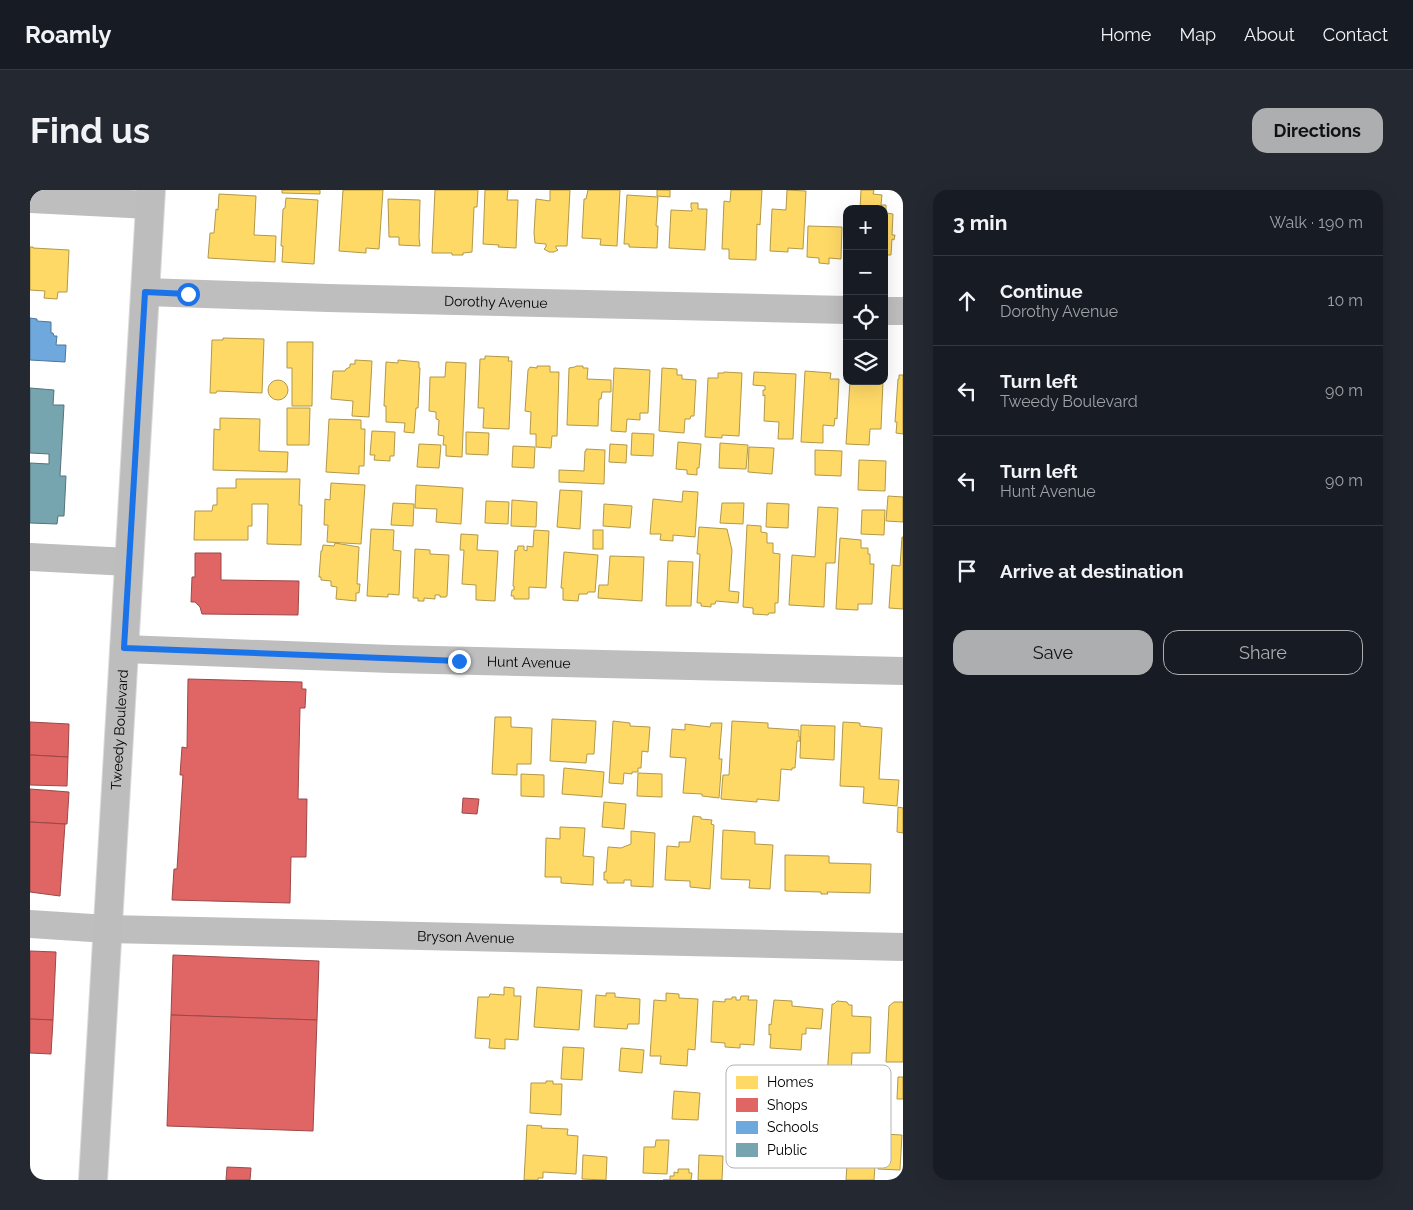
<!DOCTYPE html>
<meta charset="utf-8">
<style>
body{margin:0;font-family:Raleway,sans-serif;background:#242831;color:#f1f3f6}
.controls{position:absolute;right:15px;top:15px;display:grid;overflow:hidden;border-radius:10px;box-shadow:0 5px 20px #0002}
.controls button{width:45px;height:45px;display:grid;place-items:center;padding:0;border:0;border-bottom:1px solid #363941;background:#171b24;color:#f1f3f6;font:25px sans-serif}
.stop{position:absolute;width:15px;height:15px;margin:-11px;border:4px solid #1a73e8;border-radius:50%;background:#fff}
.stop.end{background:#1a73e8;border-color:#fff;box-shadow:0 1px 5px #0008}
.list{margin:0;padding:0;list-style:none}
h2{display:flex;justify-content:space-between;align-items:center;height:65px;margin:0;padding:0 20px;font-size:21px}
h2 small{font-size:16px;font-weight:400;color:#9ea1a6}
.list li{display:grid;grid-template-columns:32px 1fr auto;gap:15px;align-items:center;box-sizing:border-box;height:90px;padding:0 20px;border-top:1px solid #363941}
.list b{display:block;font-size:19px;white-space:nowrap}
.list p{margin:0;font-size:16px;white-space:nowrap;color:#9ea1a6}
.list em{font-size:16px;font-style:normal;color:#9ea1a6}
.actions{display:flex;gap:10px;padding:15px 20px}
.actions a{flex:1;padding:11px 0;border:1px solid #adaeaf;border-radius:15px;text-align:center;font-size:18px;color:#adaeaf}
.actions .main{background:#adaeaf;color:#111}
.icon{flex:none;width:28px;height:28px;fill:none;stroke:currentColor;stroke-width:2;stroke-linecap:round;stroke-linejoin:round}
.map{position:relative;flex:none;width:873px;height:990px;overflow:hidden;border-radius:15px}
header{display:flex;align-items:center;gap:30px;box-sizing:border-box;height:70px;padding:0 25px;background:#171b24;border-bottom:1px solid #363941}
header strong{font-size:24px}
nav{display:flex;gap:28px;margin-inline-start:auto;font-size:18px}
.intro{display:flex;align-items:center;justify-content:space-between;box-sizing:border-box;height:120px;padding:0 30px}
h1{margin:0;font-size:35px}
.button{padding:12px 22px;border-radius:15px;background:#adaeaf;color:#111;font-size:18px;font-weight:700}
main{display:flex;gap:30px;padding:0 30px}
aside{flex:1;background:#171b24;border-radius:15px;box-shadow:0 5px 20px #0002}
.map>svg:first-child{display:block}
.homes{fill:#ffd966;stroke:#b29847}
.shops{fill:#e06666;stroke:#9d4747}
.schools{fill:#6fa8dc;stroke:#4e769a}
.public{fill:#76a5af;stroke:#53747a}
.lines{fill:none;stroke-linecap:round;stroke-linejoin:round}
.major-casing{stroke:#dbdbdb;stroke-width:30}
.minor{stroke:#bebebe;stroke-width:28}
.major{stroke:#bdbdbd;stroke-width:28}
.route{stroke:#1a73e8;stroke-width:6}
.labels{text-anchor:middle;stroke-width:5;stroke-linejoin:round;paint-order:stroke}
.street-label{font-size:14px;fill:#000;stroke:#fff}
.key{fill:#fff;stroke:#b2b2b2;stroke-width:1}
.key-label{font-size:14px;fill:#000}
</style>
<header>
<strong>Roamly</strong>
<nav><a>Home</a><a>Map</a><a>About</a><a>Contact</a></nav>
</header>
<div class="intro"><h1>Find us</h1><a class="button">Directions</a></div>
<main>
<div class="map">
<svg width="873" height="990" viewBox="0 0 873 990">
<rect width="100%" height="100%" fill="#fff"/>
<g class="homes">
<polygon points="252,0 290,0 290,4 252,3"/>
<polygon points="313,0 353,0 349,59 336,58 336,63 309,61"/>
<polygon points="405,0 448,0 447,17 444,17 442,62 433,63 433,65 422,65 422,63 402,63"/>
<polygon points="455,0 478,0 477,10 488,10 486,58 468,57 469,55 453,54"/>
<polygon points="520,0 540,0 537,56 526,56 526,58 528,60 524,62 519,62 514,59 516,57 516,54 505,53 504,43 506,9 520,11"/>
<polygon points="558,0 590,0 587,56 570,55 571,49 552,48 554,9 556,9"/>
<polygon points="627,0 640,0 640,7 627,6"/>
<polygon points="701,0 732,0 730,35 727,34 726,70 699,69 699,59 692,59 694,11 700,12"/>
<polygon points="757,0 776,1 773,59 758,58 758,62 740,61 742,19 756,20"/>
<polygon points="831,0 844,0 843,4 852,5 851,15 856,15 856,23 863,24 862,45 865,45 864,50 862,49 861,65 854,65 854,19 830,19"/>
<polygon points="189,4 226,6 224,45 246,46 245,72 178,68 180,43 184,43 186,19 188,20"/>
<polygon points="597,5 628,7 626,36 628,36 627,58 599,57 599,54 594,54"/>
<polygon points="256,8 288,10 284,74 252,72 253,56 251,56 253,19 255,18"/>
<polygon points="358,9 390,10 389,48 390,56 369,55 369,47 359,47"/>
<polygon points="661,13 668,13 668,19 677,19 675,60 639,58 641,20 662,21 662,19 661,18"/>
<polygon points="778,36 812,37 811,69 799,68 799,74 789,73 789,68 777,67"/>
<polygon points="0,57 3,57 3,58 39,60 37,102 28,102 27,109 14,108 15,101 0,100"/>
<polygon points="193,148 234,149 232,203 187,201 186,203 180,203 182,150 193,150"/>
<polygon points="257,152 283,152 282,216 262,216 262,178 257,178"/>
<polygon points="455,166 479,167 478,171 482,171 479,239 453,238 454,218 448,218 450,169 455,169"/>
<polygon points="325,170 342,171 339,227 322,226 323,211 301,209 303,181 315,181 316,179 320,177 320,174 325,174"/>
<polygon points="368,170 389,172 389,178 390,178 388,218 386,218 384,243 374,242 375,233 356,232 356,216 354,216 356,172 368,173"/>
<polygon points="416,172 436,173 432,267 416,266 416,255 413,255 414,246 408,245 409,230 406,229 406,222 399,221 400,187 415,187"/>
<polygon points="507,176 520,176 520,182 529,182 527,246 522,246 521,258 506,257 506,244 500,244 501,222 495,221 498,180 500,177 507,178"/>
<polygon points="546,176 553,176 553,178 558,178 557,189 581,190 581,202 572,202 571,209 569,209 568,236 537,235 539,178 545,177"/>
<polygon points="584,178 620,180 618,223 610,223 610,230 597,229 596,242 581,241"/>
<polygon points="632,178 647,179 647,185 652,185 652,189 666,190 664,226 661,226 660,229 655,229 654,243 629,241"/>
<polygon points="775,181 801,183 800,189 809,189 807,229 805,228 804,236 793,235 793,253 771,252"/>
<polygon points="694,182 712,183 709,246 692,245 692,248 675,247 678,188 688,188 688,183 694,183"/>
<polygon points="724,182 766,184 763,249 748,249 749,232 734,231 735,205 733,206 733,200 735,200 735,196 723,195"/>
<polygon points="869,185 873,185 873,244 866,243 867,232 865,232 868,189 869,189"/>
<circle cx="248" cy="200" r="10"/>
<polygon points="820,191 853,191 851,239 840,239 839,255 816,254"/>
<polygon points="257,218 280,218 279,255 257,255"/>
<polygon points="190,228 230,229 229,261 258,262 257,282 183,280 184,239 190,240"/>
<polygon points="299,229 331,230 331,239 335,239 334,276 329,276 329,284 296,282"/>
<polygon points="342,241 365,242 364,266 360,266 360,271 344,270 345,265 340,265"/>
<polygon points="436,242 459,243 458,265 436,264"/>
<polygon points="602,243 624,244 623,266 601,265"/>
<polygon points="648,252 671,254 669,278 667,278 667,285 657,284 657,280 646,279"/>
<polygon points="690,253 718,255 716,279 689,278"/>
<polygon points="389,254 411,255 409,278 387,277"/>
<polygon points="580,254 597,255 596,273 579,272"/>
<polygon points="483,256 505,257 504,278 482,277"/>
<polygon points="719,257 744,258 742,284 718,282"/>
<polygon points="556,259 575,260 574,294 529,292 529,280 554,281 555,261 556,261"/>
<polygon points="785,260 812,261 811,286 785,285"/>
<polygon points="829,270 856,271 855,301 828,300"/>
<polygon points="206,289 270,289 269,315 272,315 271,355 237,354 238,314 222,314 222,336 218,336 218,350 164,350 165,321 182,321 183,315 187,315 187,298 206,298"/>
<polygon points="301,293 335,295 331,354 297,352 298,335 294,335 295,309 300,310"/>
<polygon points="386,295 433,298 431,334 406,332 407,319 385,318"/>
<polygon points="530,300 552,301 550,339 527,337"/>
<polygon points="653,301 668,302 665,347 643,345 643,351 630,350 631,344 620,344 623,309 652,312"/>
<polygon points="858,306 873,307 873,332 856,331"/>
<polygon points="482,310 507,312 506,337 481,336"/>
<polygon points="456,311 479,312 478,334 455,333"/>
<polygon points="363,313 384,314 383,336 361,335"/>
<polygon points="692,313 714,313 713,334 690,333"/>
<polygon points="737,313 759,314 758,338 736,337"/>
<polygon points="574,314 602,316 600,338 573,336"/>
<polygon points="788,317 808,318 805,373 796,373 794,417 759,415 762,365 785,367"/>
<polygon points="832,320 855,320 854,345 831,344"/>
<polygon points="717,335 731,336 731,342 737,343 737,353 743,353 743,363 750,364 748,413 745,413 745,423 739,423 738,425 723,424 723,418 713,417"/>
<polygon points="669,337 697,339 702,360 699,401 709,402 708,413 686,411 685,414 681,414 681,417 671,416 671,413 667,413 670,364 667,364"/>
<polygon points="341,339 364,340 363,360 371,361 369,405 358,404 358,407 337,406"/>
<polygon points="504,340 519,341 516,398 499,397 499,409 484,409 484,406 481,406 482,400 484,400 484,396 483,396 485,360 487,361 488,356 494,356 494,360 497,361 497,356 503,357"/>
<rect x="563" y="340" width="10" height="19"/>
<polygon points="431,344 448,345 447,360 468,361 465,411 446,410 446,395 432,394 434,360 430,360"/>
<polygon points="872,347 873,347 873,419 859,418 862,375 870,376"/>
<polygon points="810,348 831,350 831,358 838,358 838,364 840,364 840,374 844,374 842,414 828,414 828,420 806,419"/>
<polygon points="305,353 329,357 327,394 330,394 329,403 326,403 326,411 306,409 307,397 301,396 301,391 291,390 291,387 289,387 291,361 292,361 293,355 304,356"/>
<polygon points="385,359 400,360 400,364 419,365 417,406 416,406 416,407 410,407 410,405 405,405 405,409 394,408 394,411 388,411 388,408 383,408"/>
<polygon points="534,362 568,365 565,402 558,402 557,404 549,404 548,411 533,410 533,398 531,398"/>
<polygon points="580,366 614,367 612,411 568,408 569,395 578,395"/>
<polygon points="638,371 663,372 661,416 636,416"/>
<polygon points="465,527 481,527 481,537 502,538 501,574 487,574 487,585 462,584"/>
<polygon points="522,529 566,531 564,564 557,564 556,573 520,571"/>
<polygon points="583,531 600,533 600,536 620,537 618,562 612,561 611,578 608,578 608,582 602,582 602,584 594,583 593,594 579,593"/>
<polygon points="702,531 738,533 738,538 769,540 769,547 770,547 770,551 767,551 765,578 762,578 762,580 751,579 749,611 727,609 727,612 691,609 693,585 699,585"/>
<polygon points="813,532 830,533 830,536 852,538 849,589 869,590 867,616 833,613 834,597 810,596"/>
<polygon points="681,533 692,533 689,569 692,569 689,608 672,606 672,604 653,603 656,568 640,567 642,539 655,540 655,534 680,537"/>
<polygon points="771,535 805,536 804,570 770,568"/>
<polygon points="534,578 574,582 572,607 532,604"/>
<polygon points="608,583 632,584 632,607 607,606"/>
<polygon points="491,584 514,585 514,607 491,606"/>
<polygon points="574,612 596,614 594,639 572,637"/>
<polygon points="868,617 873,618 873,643 867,642"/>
<polygon points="663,626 671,627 671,629 682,630 681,634 684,635 680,699 660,697 660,691 635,690 637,656 649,657 649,652 660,652"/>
<polygon points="530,637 555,638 553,666 564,667 563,695 531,693 531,687 515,687 516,648 530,649"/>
<polygon points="693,640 725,642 725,654 743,655 740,699 719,698 720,690 691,689"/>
<polygon points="601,641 625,643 623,697 601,696 601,690 594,690 594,693 577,693 577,690 574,690 574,682 576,682 578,657 591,658 601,654"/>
<polygon points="755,665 799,666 799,673 841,674 840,703 797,702 798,704 791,704 791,702 755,701"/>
<polygon points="474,797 484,798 484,806 491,806 488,850 475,849 475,859 459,858 460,849 445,848 448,807 459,807 460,804 474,805"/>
<polygon points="507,797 552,800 549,840 504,837"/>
<polygon points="576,803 585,803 585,807 610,809 609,834 598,834 597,839 564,837 566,805 576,806"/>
<polygon points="636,803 649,804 649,808 668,809 665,860 658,859 657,876 630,874 631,866 620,866 624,810 636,811"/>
<polygon points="711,806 719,806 718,810 727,810 724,855 710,854 710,858 695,857 695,853 681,852 683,811 695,812 695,809 702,809 702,807 706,807 706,810 710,810"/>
<polygon points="744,810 762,811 762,816 793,819 791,839 776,838 776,844 772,844 771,860 740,858 741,844 739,845 739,834 741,835"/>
<polygon points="807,811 817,812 819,815 822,815 822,826 841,827 840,863 822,863 821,887 797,887 802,814 804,814"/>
<polygon points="864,812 873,812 873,872 856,872 859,816"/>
<polygon points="533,857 554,858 552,890 531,889"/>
<polygon points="591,858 614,860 612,883 589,881"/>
<polygon points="868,887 873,887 873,909 867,909"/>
<polygon points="516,891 523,891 523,894 532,894 531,925 500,923 501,893 516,893"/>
<polygon points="644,901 670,903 668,930 642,929"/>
<polygon points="497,935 512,936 511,938 538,939 537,945 548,946 546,984 513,982 513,988 508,988 508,990 494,990"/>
<polygon points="852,944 872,945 870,980 848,979 849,955 851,955"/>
<polygon points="626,950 639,950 637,984 613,983 614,957 625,957"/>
<polygon points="553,965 577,967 576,990 552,989"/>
<polygon points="669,965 693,966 692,990 668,990"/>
<polygon points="832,971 839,972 839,975 845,976 844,990 816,990 817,974 831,975"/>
<polygon points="648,979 659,979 659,983 662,983 661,990 633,990 640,990 640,986 644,986 644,982 648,983"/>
</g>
<g class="shops">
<polygon points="165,363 191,363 191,390 269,391 268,425 172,424 170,417 165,412 161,412 162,387 165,387"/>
<polygon points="158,489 272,492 272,499 276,499 275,518 270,518 268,609 277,609 276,667 261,667 260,713 142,710 144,679 147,679 153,585 150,585 152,557 157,558"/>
<polygon points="0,532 39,534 38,567 0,565"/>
<polygon points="0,565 38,567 37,596 0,595"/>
<polygon points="0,599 39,602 37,634 0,632"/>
<polygon points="433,608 449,609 447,624 432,623"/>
<polygon points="0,632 35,634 30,706 0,702"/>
<polygon points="0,761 26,762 23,830 0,829"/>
<polygon points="143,765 289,771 287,830 141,825"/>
<polygon points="141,825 287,830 283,941 137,936"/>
<polygon points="0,829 23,830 21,864 0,863"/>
<polygon points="197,977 221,978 220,990 196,990"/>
</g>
<polygon class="schools" points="0,128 7,129 7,131 21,132 21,143 23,143 24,146 27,146 26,155 36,155 35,172 0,170"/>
<polygon class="public" points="0,198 24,200 23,215 34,215 30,286 36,286 34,326 28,326 27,334 0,333 0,273 19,274 19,264 0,263"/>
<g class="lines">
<defs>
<g id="major">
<path id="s4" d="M 63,990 L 121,0"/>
</g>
</defs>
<use href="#major" class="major-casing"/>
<g class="minor">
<polyline points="0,9 120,15"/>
<path id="s1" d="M 115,102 L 298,108 L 817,120"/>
<polyline points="854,121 873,121"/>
<polyline points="0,367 99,372"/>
<path id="s2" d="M 94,459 L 361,469 L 873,481"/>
<path id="s3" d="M 0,734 L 77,739 L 873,757"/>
</g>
<use href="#major" class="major"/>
</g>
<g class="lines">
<polyline class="route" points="158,104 115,102 94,458 429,471"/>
</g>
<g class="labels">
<g class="street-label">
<text dy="5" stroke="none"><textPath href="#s1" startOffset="351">Dorothy Avenue</textPath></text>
<text dy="5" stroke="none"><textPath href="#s2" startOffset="405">Hunt Avenue</textPath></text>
<text dy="5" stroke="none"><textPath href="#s4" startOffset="451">Tweedy Boulevard</textPath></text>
<text dy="5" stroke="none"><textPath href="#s3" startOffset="436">Bryson Avenue</textPath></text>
</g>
</g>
<rect x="696" y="875" width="165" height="103" rx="8" class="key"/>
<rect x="706" y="886" width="22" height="13" fill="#ffd966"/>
<rect x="706" y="908" width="22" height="14" fill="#e06666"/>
<rect x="706" y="931" width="22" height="13" fill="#6fa8dc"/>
<rect x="706" y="953" width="22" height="14" fill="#76a5af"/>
<g class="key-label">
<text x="737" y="897">Homes</text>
<text x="737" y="920">Shops</text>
<text x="737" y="942">Schools</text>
<text x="737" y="965">Public</text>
</g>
</svg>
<div class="controls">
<button>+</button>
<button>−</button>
<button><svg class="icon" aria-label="locate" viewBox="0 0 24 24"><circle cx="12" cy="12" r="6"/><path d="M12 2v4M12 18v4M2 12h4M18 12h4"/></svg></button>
<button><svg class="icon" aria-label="layers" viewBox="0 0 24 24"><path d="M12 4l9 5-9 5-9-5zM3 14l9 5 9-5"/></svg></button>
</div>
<div class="stop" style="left:158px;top:104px"></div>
<div class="stop end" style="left:429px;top:471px"></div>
</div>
<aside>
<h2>3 min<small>Walk · 190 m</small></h2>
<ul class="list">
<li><svg class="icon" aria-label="ahead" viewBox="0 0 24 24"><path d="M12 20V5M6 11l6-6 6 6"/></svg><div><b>Continue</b><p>Dorothy Avenue</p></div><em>10 m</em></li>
<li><svg class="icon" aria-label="left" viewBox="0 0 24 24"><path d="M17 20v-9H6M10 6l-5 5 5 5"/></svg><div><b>Turn left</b><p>Tweedy Boulevard</p></div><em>90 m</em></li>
<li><svg class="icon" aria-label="left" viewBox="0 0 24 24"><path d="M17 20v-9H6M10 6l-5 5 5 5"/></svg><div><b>Turn left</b><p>Hunt Avenue</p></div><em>90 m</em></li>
<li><svg class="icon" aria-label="arrive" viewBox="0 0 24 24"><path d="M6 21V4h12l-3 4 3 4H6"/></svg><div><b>Arrive at destination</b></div></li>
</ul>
<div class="actions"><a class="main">Save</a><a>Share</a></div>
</aside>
</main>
